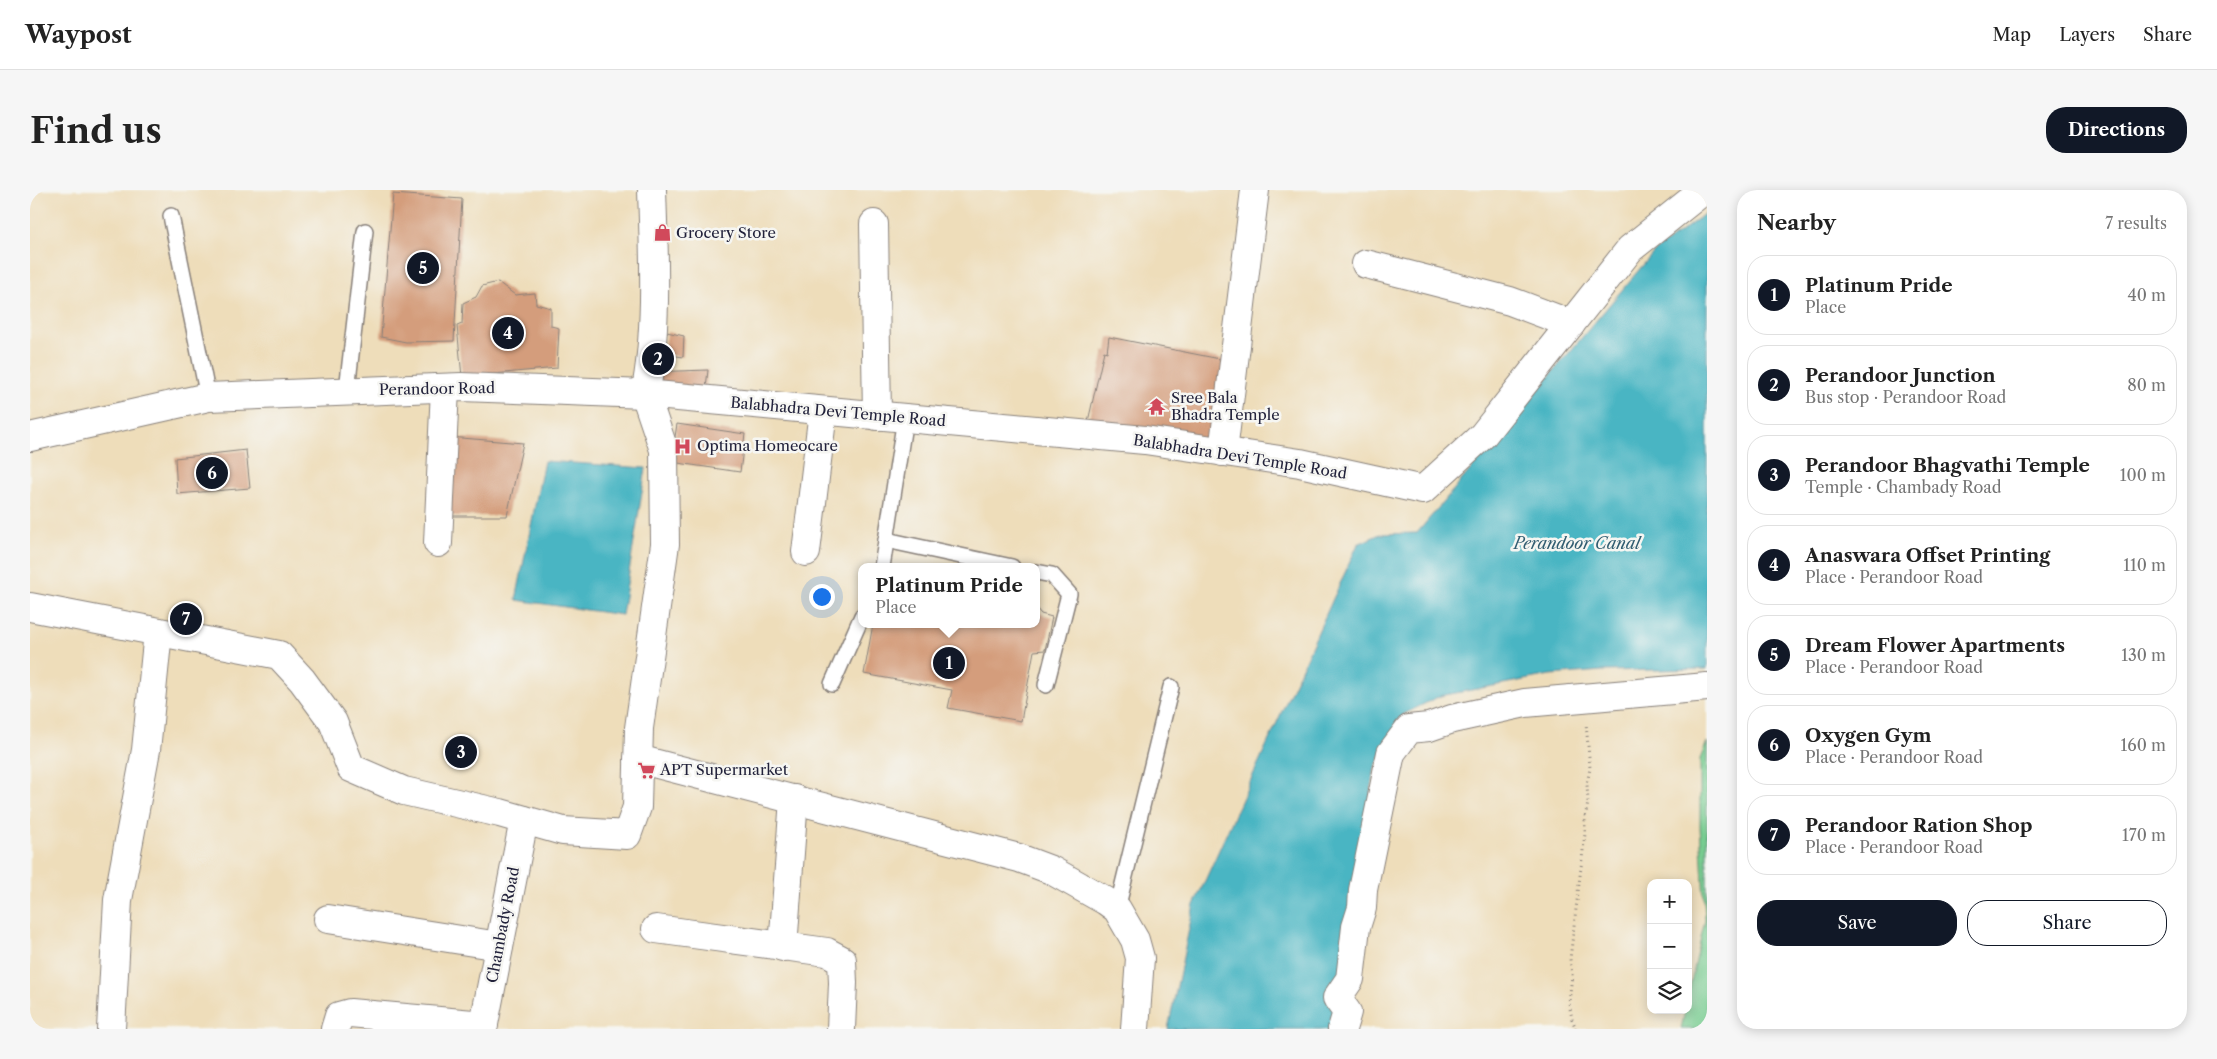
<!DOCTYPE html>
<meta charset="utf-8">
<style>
body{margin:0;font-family:"Libre Caslon Text",serif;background:#f6f6f6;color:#222}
.controls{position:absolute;right:15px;bottom:15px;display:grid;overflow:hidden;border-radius:10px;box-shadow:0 2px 12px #0003}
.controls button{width:45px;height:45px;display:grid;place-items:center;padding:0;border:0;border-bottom:1px solid #e0e0e0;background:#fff;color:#222;font:25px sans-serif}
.you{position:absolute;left:791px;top:406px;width:18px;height:18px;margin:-12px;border:4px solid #fff;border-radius:50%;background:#1a73e8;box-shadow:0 0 0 8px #1a73e833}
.badge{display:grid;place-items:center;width:32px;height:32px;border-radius:50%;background:#111827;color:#fff;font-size:16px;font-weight:700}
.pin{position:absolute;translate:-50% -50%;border:2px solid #fff;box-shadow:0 1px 5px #0006}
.popup{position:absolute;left:828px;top:373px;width:182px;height:65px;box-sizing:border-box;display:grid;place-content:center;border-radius:10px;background:#fff;filter:drop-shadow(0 1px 4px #0005);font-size:16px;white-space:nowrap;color:#767676}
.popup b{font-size:19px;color:#222}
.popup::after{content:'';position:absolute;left:50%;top:100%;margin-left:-10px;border:10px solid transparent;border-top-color:#fff}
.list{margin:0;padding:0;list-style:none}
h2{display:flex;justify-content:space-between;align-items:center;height:65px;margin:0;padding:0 20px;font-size:21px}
h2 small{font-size:16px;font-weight:400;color:#767676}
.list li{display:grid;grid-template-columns:32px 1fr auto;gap:15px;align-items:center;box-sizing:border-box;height:80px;margin:0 10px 10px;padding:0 10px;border:1px solid #e0e0e0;border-radius:20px}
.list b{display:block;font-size:19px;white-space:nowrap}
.list p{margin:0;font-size:16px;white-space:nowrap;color:#767676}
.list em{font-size:16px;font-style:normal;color:#767676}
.actions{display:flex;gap:10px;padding:15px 20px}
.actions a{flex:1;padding:11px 0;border:1px solid #111827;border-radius:20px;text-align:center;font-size:18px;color:#111827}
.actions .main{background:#111827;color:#fff}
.icon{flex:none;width:28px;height:28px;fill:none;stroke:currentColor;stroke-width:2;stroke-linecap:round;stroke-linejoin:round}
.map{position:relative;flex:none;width:1677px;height:839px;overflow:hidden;border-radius:20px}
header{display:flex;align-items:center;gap:30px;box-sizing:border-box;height:70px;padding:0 25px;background:#fff;border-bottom:1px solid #e0e0e0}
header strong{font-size:24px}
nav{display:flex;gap:28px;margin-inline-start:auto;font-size:18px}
.intro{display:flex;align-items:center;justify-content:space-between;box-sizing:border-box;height:120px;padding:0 30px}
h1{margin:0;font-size:35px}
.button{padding:12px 22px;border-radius:20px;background:#111827;color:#fff;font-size:18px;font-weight:700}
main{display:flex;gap:30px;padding:0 30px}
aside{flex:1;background:#fff;border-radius:20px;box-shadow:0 2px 12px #0003}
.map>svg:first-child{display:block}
.green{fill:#77cc90;stroke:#4c7766}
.water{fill:#48b5c3;stroke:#356c7f}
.building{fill:#d49d7c}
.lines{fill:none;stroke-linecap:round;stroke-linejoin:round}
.service-casing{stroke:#88807a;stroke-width:18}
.minor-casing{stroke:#88807a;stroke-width:30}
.secondary-casing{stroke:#88807a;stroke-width:30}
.path{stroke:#88807a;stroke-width:3;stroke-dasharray:1 4;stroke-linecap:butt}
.service{stroke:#fff;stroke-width:15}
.minor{stroke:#fff;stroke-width:28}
.secondary{stroke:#fff;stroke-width:28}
.labels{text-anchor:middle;stroke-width:5;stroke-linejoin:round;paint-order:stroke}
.poi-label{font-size:15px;fill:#22223b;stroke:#f6f6f2;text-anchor:start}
.street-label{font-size:15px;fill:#22223b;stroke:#f6f6f2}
.water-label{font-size:16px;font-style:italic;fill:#315d71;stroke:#f6f6f2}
</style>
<header>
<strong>Waypost</strong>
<nav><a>Map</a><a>Layers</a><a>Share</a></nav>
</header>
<div class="intro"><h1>Find us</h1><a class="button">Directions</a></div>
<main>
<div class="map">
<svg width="1677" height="839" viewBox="0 0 1677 839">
<rect width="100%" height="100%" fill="#f6f6f2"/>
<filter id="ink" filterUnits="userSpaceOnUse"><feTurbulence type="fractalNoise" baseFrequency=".02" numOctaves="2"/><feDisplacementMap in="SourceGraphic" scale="10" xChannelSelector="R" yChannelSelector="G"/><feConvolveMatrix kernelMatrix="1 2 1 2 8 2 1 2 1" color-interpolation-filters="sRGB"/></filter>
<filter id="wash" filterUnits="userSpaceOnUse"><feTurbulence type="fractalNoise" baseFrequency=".0096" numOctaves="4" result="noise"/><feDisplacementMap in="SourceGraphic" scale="20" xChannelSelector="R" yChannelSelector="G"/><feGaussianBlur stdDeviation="1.12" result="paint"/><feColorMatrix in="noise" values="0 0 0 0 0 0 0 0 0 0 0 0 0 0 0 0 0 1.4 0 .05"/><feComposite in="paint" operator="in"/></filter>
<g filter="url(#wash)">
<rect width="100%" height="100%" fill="#eeddba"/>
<polygon class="green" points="1677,552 1677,839 1651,839 1655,820 1658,820 1658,806 1675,730 1670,637 1670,569"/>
<g class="water">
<polygon points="1677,22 1677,479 1572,481 1520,485 1410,506 1374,524 1345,577 1302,839 1138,839 1164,715 1328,354 1350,344 1387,343 1624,62"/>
<polygon points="514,271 616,278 592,425 486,410"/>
</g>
<g id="blocks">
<g class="building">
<polygon points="363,4 432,9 424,151 376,152 351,147"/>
<polygon points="468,92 485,105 505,103 506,114 521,118 521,136 529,138 527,178 432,187 427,136 432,134 433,113 446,107 452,96"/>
<polygon points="637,142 654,146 653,167 634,164"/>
<polygon points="1079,147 1200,171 1186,251 1057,236 1074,161 1077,162"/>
<polygon points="678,180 675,206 616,201 620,182"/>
<polygon points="647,234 715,244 710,282 641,272"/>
<polygon points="419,247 493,253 477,326 416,326"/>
<polygon points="216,260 220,298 147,304 145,268"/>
<polygon points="1006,418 1011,424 1022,427 1015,460 1004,461 991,531 918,518 922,500 834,484 843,434 1006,434"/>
<polygon points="153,420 165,424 161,435 148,434"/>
</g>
</g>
</g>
<g filter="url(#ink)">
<use href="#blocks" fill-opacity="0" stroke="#88807a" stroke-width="1"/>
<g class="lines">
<defs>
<g id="service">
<polyline points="141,26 178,207"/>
<polyline points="317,200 335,41"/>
<polyline points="856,350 982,377"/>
<polyline points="852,377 875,228"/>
<polyline points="1006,382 1022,385 1039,404 1016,495"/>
<polyline points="802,494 832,426"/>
<polyline points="1087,719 1141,497"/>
</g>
<g id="minor">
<polyline points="844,34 847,226"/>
<polyline points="1336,74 1480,111 1541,134"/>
<polyline points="1193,262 1225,0"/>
<polyline points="408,353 415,198"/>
<polyline points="776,362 793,221"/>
<polyline points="0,417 249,465 272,490 303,532 321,578 374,601 470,623 533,641 597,645 607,617 609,538 635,354 634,260 615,204 1115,250 1270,273 1393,300 1453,245 1600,59 1674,0"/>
<polyline points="608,569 989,668 1021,680 1076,711 1087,719 1105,750 1110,768 1105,839"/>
<polyline points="298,729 469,756"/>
<polyline points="626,739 797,762 812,770 813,793 811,839"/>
<polyline points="753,757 764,609"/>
<polyline points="81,839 88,710 116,560 128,442"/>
<polyline points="305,839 309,826 320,823 454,835"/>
<polyline points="453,839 494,630"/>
<polyline points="1312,839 1317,822 1307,808 1320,789 1326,737 1332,718 1333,700 1361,563 1379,539 1399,537 1422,529 1495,513 1677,497"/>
</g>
<path id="secondary" d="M 0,247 L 178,207 L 431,197 L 615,204 C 628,142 624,63 622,0"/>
</defs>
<use href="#service" class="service-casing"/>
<use href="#minor" class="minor-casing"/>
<use href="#secondary" class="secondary-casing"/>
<polyline class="path" points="1546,839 1542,829 1539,813 1542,785 1540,769 1555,644 1555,627 1558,613 1557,594 1560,578 1556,533"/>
<use href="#service" class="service"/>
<use href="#minor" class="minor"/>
<use href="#secondary" class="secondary"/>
</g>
</g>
<defs>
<symbol id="shop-bare" viewBox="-9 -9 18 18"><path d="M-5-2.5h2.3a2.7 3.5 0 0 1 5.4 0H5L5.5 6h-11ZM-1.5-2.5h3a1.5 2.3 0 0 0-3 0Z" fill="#d1495b" stroke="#f6f6f2" stroke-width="2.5" paint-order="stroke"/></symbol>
<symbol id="temple-bare" viewBox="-9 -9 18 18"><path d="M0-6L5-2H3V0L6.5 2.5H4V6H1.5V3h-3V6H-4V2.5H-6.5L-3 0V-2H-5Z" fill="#d1495b" stroke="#f6f6f2" stroke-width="2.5" paint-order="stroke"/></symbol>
<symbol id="hospital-bare" viewBox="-9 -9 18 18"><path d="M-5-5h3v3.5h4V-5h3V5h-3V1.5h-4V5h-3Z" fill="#d1495b" stroke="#f6f6f2" stroke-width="2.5" paint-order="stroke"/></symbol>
<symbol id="supermarket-bare" viewBox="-9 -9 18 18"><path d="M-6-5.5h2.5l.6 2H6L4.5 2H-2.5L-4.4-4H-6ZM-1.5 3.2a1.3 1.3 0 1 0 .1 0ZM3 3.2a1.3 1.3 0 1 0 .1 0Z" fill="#d1495b" stroke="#f6f6f2" stroke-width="2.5" paint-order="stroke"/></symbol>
</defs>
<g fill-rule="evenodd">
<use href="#shop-bare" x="620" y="30" width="25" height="25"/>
<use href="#temple-bare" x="1114" y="204" width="25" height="25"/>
<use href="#hospital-bare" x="640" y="244" width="25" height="25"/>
<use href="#supermarket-bare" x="604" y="568" width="25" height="25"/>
</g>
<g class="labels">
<g class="poi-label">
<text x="646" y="48">Grocery Store</text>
<text x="1141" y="213">Sree Bala<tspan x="1141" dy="17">Bhadra Temple</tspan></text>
<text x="667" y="261">Optima Homeocare</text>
<text x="630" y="585">APT Supermarket</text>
</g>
<g class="street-label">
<text transform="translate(407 199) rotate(-1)" y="5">Perandoor Road</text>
<text transform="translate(808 222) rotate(5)" y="5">Balabhadra Devi Temple Road</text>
<text transform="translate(1210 267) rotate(9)" y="5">Balabhadra Devi Temple Road</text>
<text transform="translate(473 735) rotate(-79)" y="5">Chambady Road</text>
</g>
<g class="water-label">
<text x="1547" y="359">Perandoor Canal</text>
</g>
</g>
</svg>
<div class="controls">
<button>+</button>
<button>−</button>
<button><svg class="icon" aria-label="layers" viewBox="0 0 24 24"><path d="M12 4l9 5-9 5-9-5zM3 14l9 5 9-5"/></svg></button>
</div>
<div class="you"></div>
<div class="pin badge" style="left:919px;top:473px">1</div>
<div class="popup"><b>Platinum Pride</b>Place</div>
<div class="pin badge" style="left:628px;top:169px">2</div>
<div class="pin badge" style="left:431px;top:562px">3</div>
<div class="pin badge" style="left:478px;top:143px">4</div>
<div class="pin badge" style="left:393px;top:78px">5</div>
<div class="pin badge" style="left:182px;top:283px">6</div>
<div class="pin badge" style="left:156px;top:429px">7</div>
</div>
<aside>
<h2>Nearby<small>7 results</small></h2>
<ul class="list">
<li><span class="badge">1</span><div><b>Platinum Pride</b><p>Place</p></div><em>40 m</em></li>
<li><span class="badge">2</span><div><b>Perandoor Junction</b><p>Bus stop · Perandoor Road</p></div><em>80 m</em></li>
<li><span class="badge">3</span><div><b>Perandoor Bhagvathi Temple</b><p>Temple · Chambady Road</p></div><em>100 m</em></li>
<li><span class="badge">4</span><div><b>Anaswara Offset Printing</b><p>Place · Perandoor Road</p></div><em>110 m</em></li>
<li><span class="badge">5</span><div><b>Dream Flower Apartments</b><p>Place · Perandoor Road</p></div><em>130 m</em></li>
<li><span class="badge">6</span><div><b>Oxygen Gym</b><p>Place · Perandoor Road</p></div><em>160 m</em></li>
<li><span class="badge">7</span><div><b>Perandoor Ration Shop</b><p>Place · Perandoor Road</p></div><em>170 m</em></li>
</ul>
<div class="actions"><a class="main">Save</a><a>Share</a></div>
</aside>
</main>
